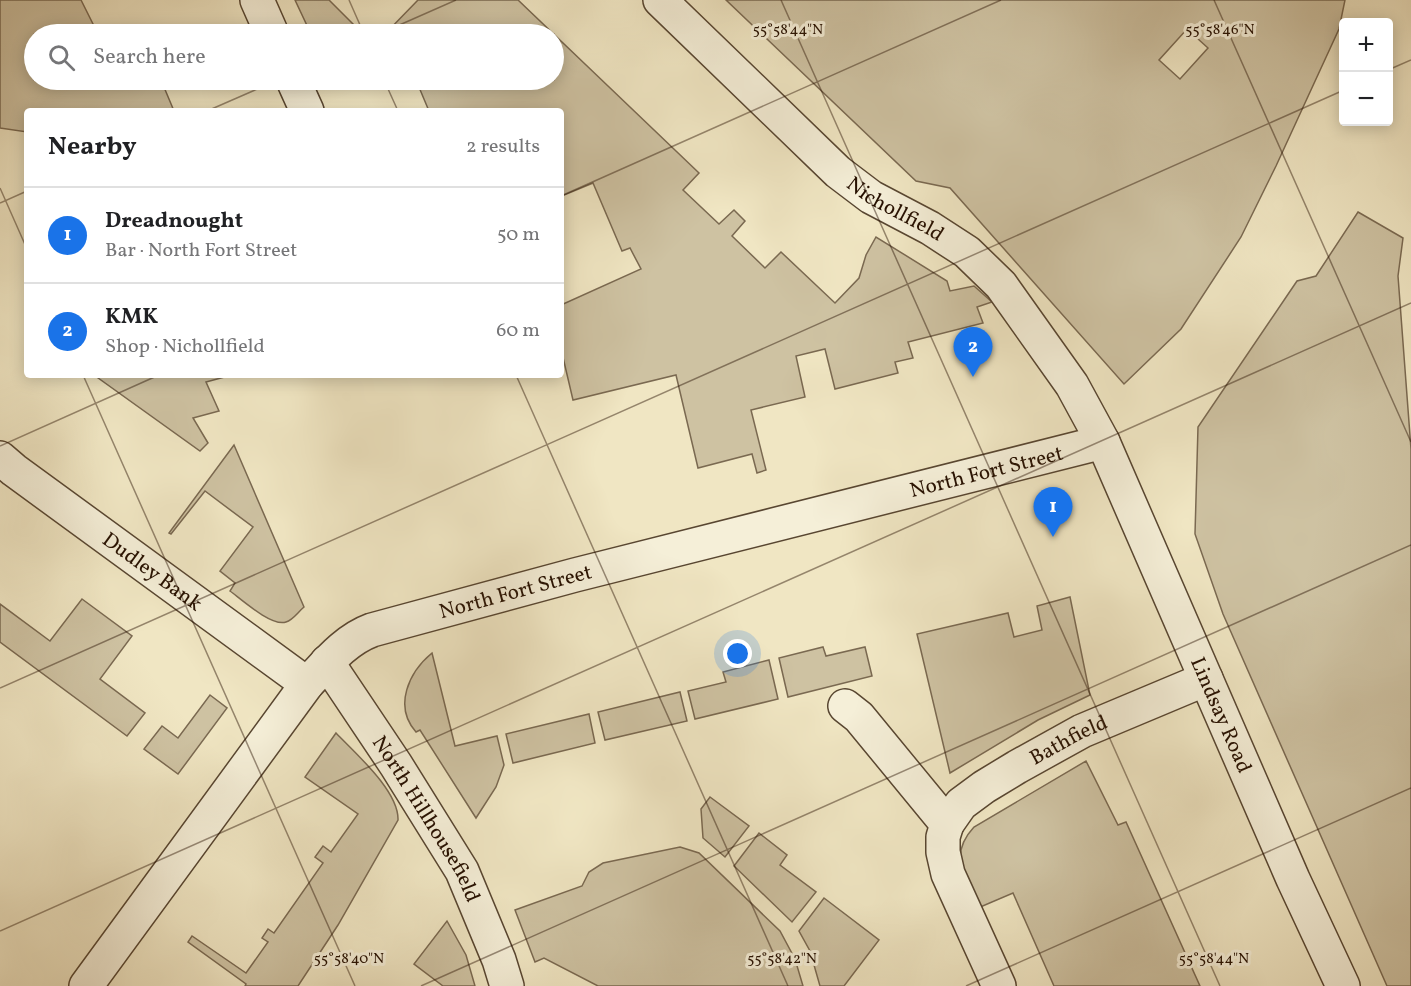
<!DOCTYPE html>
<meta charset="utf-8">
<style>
body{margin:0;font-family:Vollkorn,serif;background:#f2f2f2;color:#202124}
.controls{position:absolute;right:18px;top:18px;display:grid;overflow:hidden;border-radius:6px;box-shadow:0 3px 15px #0003}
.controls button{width:54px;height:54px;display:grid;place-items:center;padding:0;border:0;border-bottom:2px solid #e0e0e0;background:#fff;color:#202124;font:30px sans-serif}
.you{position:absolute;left:738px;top:654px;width:21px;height:21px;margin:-15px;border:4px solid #fff;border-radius:50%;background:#1a73e8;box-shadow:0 0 0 9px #1a73e833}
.badge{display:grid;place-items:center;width:39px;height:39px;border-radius:50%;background:#1a73e8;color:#fff;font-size:20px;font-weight:700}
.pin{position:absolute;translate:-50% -50px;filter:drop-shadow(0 2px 3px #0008)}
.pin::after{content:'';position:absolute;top:32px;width:21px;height:18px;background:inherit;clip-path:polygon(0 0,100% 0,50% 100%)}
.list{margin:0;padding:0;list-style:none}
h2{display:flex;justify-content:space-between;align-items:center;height:78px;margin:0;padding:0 24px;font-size:26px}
h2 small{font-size:20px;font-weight:400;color:#757577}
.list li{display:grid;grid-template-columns:39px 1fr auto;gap:18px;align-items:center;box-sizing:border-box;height:96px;padding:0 24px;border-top:2px solid #e0e0e0}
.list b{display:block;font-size:22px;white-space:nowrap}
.list p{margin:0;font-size:20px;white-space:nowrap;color:#757577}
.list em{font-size:20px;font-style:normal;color:#757577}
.icon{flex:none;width:33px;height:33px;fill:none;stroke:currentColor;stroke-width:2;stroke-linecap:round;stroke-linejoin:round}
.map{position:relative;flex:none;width:1411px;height:986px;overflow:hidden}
.search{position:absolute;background:#fff;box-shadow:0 3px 15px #0003;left:24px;top:24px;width:540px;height:66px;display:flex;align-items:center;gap:15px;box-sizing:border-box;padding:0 21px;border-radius:33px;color:#757577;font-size:22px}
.panel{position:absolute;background:#fff;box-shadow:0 3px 15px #0003;left:24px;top:108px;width:540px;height:270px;border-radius:6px}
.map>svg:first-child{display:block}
.green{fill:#cec2a2;stroke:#7a6951;stroke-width:1.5;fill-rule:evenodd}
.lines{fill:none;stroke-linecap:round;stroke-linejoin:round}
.minor-casing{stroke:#584631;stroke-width:36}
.minor{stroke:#f5efd8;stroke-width:33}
.ticks{fill:none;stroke:#261000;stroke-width:1.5;stroke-opacity:0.45}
.labels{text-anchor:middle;stroke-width:6;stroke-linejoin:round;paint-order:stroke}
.street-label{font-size:21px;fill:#261000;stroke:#f5efd8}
.ticks-label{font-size:15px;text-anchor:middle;fill:#261000;stroke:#f5efd8;stroke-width:6;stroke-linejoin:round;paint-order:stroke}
</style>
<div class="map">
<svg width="1411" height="986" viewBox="0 0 1411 986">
<rect width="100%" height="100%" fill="#f0e6c3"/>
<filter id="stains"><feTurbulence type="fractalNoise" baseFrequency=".00333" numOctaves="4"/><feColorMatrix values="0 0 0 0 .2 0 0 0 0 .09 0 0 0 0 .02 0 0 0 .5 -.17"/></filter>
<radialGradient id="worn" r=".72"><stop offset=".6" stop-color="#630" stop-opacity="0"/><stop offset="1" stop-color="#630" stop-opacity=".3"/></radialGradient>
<g class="green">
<polygon points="0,0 81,0 98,34 34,34 34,80 161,80 174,111 27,111 27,132 0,128"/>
<polygon points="295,0 329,0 363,34 311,34"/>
<polygon points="418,0 518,0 699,173 683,190 719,224 734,210 745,221 732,236 765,268 781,252 835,303 859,278 866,255 876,237 947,281 950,291 974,286 992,302 977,307 983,323 908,342 913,358 895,362 898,373 835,389 825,349 796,356 805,397 751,410 766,470 757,473 752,454 698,468 676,375 573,400 561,349 561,342 563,341 561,333 561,305 641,269 630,248 622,251 593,183 562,196 561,111 429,111 416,80 554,80 554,34 385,34"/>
<path d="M 726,0 L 1345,0 L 1339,29 L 1276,166 L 1241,237 L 1181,329 L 1124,384 L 950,188 L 916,181 ZM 1187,29 L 1208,48 L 1180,79 L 1159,60 Z"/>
<polygon points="1358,212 1403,238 1398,276 1411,449 1411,986 1387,986 1223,614 1195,534 1198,427 1297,281 1316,276"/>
<polygon points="94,375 232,375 206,382 219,411 193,418 208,443 200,451"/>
<path d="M 234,445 L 304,607 C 298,612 293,620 286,622 C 272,627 242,600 230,591 L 235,583 L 220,571 L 253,527 L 205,491 L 171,534 L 169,533 Z"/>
<polygon points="1070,597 1090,695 1038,720 950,773 917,634 1008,613 1014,637 1042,630 1037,606"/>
<polygon points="82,599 132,636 100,679 145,713 127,736 0,642 0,604 50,641"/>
<polygon points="823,647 826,656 865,647 872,676 788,697 779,658"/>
<path d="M 432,653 L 455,746 L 497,736 L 504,765 L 496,787 L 476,818 L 420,730 L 416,732 C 393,706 409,672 432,653 Z"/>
<polygon points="769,660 778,699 695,719 688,691 726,682 723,672"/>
<polygon points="680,692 687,721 605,740 598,712"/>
<polygon points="210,695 227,708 178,774 144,749 162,726 178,738"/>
<polygon points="589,714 595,743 513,763 506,734"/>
<path d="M 336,733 C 355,753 399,791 398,820 L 338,925 L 298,986 L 245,986 L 246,984 L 188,942 L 192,936 L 246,973 L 268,942 L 262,938 L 268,929 L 274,933 L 323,863 L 315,857 L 323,846 L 331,852 L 358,814 L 305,777 Z"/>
<path d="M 1086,761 L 1118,825 L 1126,822 L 1200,986 L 1054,986 L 1013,893 L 978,908 C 966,877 947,856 974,827 Z"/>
<polygon points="710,797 749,826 725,857 703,838 701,809"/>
<polygon points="759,833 787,855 780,865 816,892 792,922 734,866"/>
<polygon points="680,847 699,853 780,931 795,959 803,986 598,986 544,958 535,962 515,910 582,886 589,872 603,863"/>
<polygon points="824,898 879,940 844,986 820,986 810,951 799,931"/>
<polygon points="447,921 466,955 475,986 443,986 414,964"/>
</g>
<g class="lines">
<defs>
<g id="minor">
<polyline points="257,0 272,34"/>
<path id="s1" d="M 660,0 L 838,172 L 871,197 L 930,228 L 967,252 L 1001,285 L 1072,385 L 1103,442 L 1293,879 L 1343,986"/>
<polyline points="293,80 307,111"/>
<path id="s2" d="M 0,458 L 14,470 L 307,684"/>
<path id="s3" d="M 327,662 L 396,765 L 462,871 L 499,960 L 507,986"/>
<polyline points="845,706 859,717 947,824 943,837 943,852 948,874 999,986"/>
<path id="s4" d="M 947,824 L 961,804 L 984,787 L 1017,767 L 1082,731 L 1206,679"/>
<path id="s5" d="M 86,986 L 307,684 C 327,663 345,640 372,630 L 575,575 L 1103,442"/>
</g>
</defs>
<use href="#minor" class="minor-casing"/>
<use href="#minor" class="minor"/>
</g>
<path class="ticks" d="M 349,0 L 364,34M 781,0 L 1220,986M 1214,0 L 1411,442M 379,34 L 456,0M 1388,70 L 1411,60M 384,80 L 398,111M 207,111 L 278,80M 0,188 L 27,249M 561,196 L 1001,0M 0,203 L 27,191M 83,375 L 355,986M 516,375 L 788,986M 0,446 L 159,375M 0,688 L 1344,90M 0,931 L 1411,303M 421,986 L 1411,545M 966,986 L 1411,788"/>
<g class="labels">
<g class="street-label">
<text dy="7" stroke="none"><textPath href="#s1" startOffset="316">Nichollfield</textPath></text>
<text dy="7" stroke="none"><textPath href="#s5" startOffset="1094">North Fort Street</textPath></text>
<text dy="7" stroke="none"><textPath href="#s2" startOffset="190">Dudley Bank</textPath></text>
<text dy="7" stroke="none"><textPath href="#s5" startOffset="608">North Fort Street</textPath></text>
<text dy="7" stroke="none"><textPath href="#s1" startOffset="932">Lindsay Road</textPath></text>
<text dy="7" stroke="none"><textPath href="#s4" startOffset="150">Bathfield</textPath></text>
<text dy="7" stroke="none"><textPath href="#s3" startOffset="186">North Hillhousefield</textPath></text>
</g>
</g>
<g class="ticks-label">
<text x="788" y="34">55°58'44"N</text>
<text x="1220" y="34">55°58'46"N</text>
<text x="349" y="963">55°58'40"N</text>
<text x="782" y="963">55°58'42"N</text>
<text x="1214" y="963">55°58'44"N</text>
</g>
<rect width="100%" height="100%" filter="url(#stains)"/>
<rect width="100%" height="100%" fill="url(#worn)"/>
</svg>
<div class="controls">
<button>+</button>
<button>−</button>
</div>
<div class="you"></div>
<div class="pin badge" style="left:1053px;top:537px">1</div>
<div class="pin badge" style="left:973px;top:377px">2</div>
<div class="search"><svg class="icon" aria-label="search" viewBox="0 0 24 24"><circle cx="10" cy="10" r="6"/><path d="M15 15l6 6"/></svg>Search here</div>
<section class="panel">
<h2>Nearby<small>2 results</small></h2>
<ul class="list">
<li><span class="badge">1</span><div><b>Dreadnought</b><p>Bar · North Fort Street</p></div><em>50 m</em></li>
<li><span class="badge">2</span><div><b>KMK</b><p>Shop · Nichollfield</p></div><em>60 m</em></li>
</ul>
</section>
</div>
